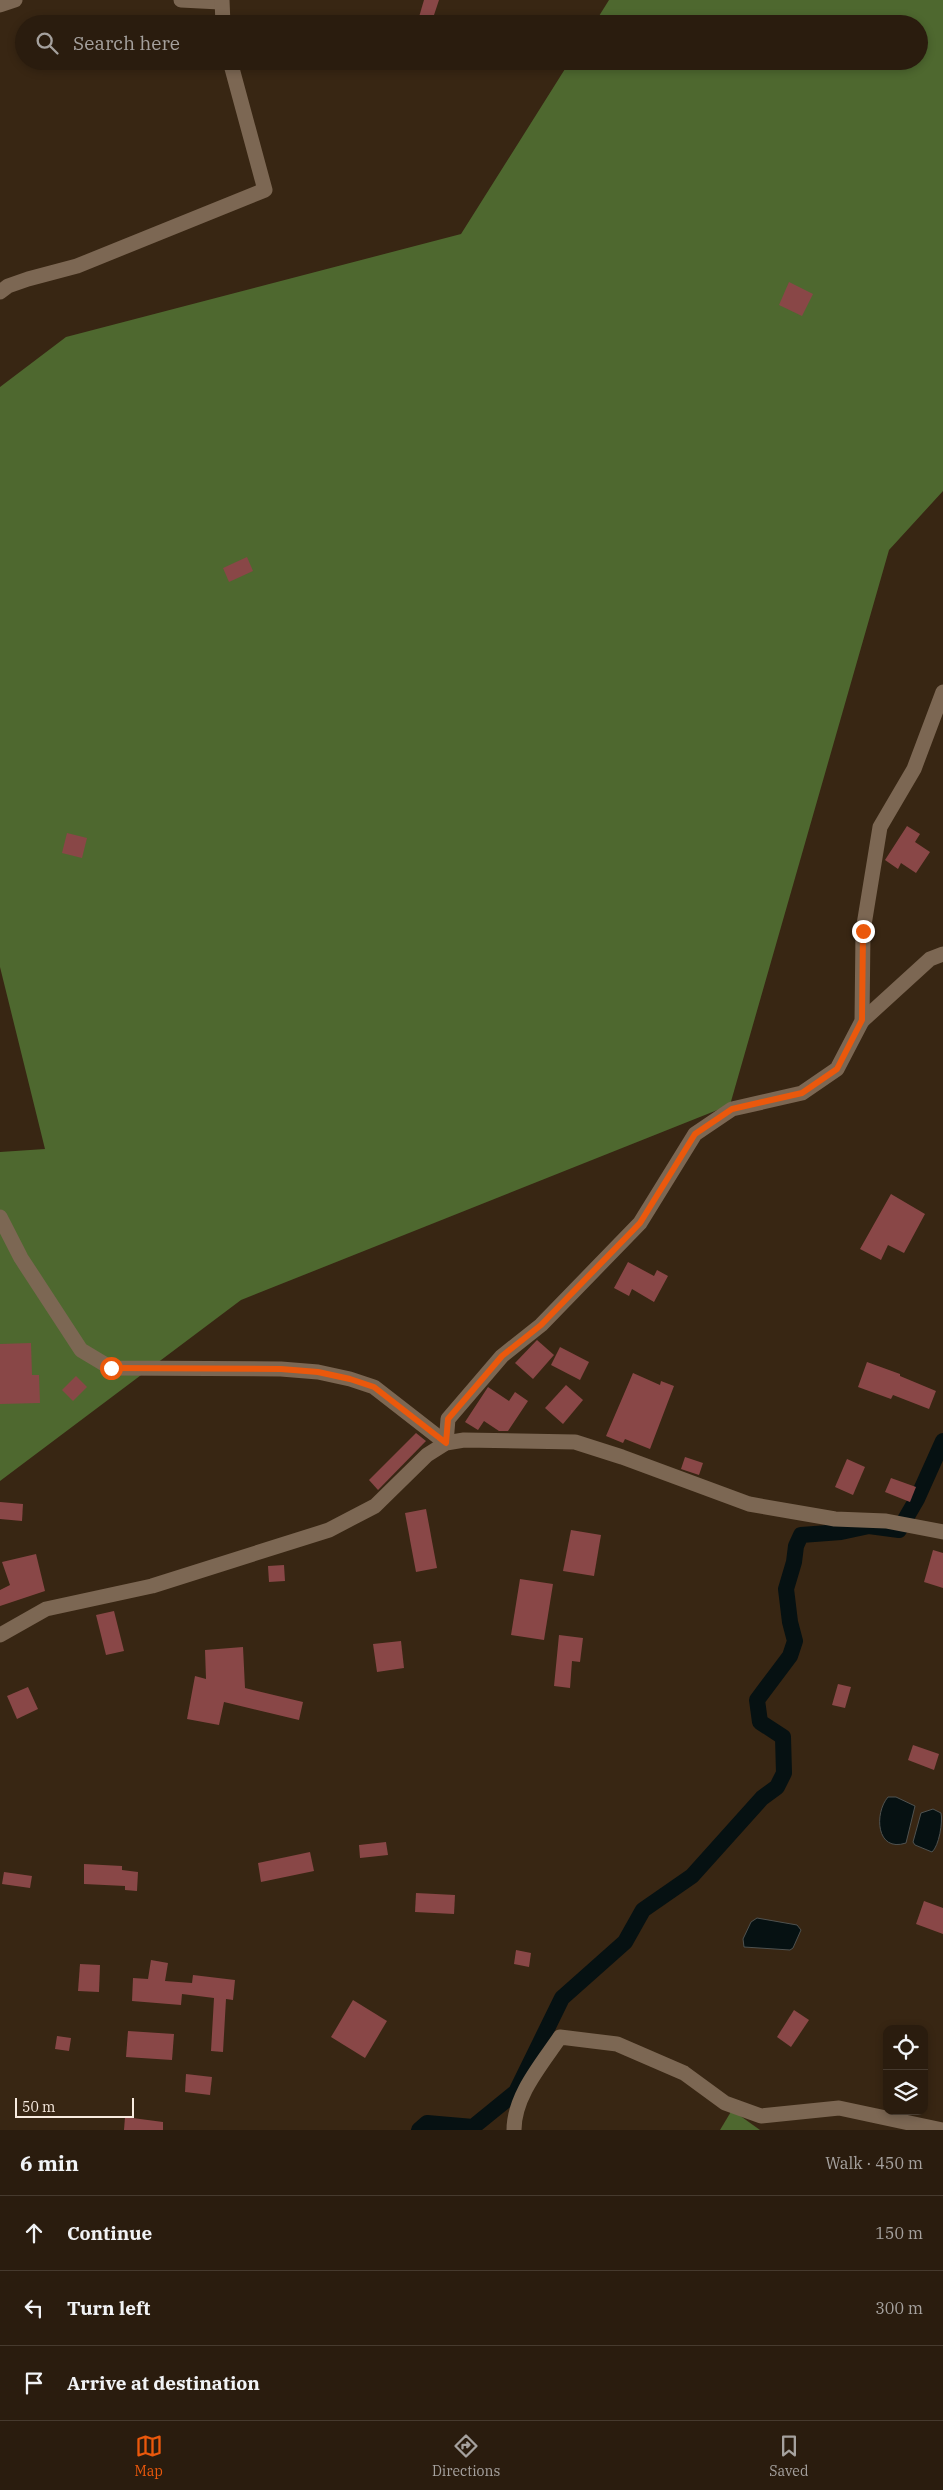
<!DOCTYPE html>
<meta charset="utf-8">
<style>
body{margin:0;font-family:"IBM Plex Serif",serif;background:#322517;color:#f1f3f6}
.controls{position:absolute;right:15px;bottom:15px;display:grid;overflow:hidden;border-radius:10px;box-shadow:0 2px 8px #0003}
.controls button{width:45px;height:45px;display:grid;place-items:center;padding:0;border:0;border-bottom:1px solid #463a2e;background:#2a1c0e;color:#f1f3f6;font:25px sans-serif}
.scale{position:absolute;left:15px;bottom:12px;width:119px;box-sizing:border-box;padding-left:5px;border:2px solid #f8ebe0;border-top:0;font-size:14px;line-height:18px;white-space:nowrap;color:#f8ebe0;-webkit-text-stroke:4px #382613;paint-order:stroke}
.stop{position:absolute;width:15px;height:15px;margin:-11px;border:4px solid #ea580c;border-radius:50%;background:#fff}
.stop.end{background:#ea580c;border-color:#fff;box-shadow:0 1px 5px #0008}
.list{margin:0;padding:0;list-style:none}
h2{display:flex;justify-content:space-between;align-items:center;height:65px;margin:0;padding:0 20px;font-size:21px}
h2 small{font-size:16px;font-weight:400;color:#a5a19e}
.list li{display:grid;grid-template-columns:32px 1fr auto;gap:15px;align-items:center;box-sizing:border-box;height:75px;padding:0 20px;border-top:1px solid #463a2e}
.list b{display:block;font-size:19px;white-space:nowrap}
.list em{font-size:16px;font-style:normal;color:#a5a19e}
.icon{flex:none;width:28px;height:28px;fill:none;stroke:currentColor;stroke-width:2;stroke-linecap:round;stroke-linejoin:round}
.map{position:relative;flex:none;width:943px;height:2130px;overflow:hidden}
.search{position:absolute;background:#2a1c0e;box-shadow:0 2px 8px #0003;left:15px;right:15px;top:15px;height:55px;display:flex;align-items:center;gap:12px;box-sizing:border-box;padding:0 18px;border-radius:28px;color:#a5a19e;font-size:19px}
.sheet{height:290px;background:#2a1c0e}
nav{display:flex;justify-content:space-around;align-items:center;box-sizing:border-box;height:70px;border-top:1px solid #463a2e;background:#2a1c0e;font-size:14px;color:#a5a19e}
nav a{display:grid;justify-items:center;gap:2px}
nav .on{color:#ea580c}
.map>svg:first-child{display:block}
.forest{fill:#4e682f}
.water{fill:#061112;stroke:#4f5250}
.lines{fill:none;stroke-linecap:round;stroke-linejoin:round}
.canal{stroke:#061112;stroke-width:16}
.building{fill:#894747}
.minor{stroke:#7c6753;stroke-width:15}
.route{stroke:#ea580c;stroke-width:6}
</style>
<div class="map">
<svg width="943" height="2130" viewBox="0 0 943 2130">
<rect width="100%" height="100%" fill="#382613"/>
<g class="forest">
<polygon points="609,0 943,0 943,491 889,550 730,1105 241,1300 0,1481 0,1152 45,1149 0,967 0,387 66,337 461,234 570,61 919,61 919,24 594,24"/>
<polygon points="732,2110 760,2130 720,2130"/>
</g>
<g class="water">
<path d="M 888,1797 L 896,1797 L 915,1806 L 906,1843 C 876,1853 874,1813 888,1797 Z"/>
<path d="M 933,1809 L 941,1813 C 943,1822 939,1846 932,1852 L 915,1845 L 913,1842 L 921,1813 Z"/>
<polygon points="757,1918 797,1925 801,1930 793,1948 790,1950 744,1947 743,1939 751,1922"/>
</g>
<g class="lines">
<polyline class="canal" points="419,2130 427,2123 473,2127 516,2092 562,1998 625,1942 643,1910 692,1876 762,1798 777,1787 784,1773 783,1737 760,1722 757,1700 790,1656 795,1641 790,1622 786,1589 794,1562 796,1546 801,1535 841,1532 869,1526 899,1530 917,1499 943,1441"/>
</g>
<g class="building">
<polygon points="424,0 439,0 432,21 419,17"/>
<polygon points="789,282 813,294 802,316 779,305"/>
<polygon points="247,557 253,571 229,582 223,568"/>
<polygon points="907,826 920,834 915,842 930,852 916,873 901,863 898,869 885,860"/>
<polygon points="67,833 87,838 82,858 62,853"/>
<polygon points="891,1194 925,1214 904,1253 888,1245 881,1260 860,1249"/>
<polygon points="628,1262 654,1276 657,1270 668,1276 654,1302 632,1289 629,1296 614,1288"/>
<polygon points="537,1340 554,1355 533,1379 515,1363"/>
<polygon points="31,1343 32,1375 39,1375 40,1403 0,1404 0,1344"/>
<polygon points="560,1347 589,1362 580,1380 551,1365"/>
<polygon points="867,1362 900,1374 900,1376 936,1391 929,1409 893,1395 891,1399 858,1387"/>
<polygon points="633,1373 660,1385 661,1381 674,1386 650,1449 625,1439 623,1443 606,1436"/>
<polygon points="76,1376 87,1387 73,1401 62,1390"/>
<polygon points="566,1385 583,1400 563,1424 545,1408"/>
<polygon points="488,1387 509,1401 515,1392 528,1401 508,1431 499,1431 484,1421 478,1430 465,1422"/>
<polygon points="416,1433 426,1441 378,1490 369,1480"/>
<polygon points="685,1457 703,1463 699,1475 681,1469"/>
<polygon points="847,1459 865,1467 853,1495 835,1487"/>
<polygon points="891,1478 916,1487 910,1502 885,1492"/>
<polygon points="0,1502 23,1504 22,1521 0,1519"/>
<polygon points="426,1509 437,1568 416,1572 405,1513"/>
<polygon points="571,1530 601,1535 594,1576 563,1571"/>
<polygon points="933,1550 943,1553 943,1588 924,1582"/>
<polygon points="36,1554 45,1591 0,1606 0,1590 10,1585 2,1562"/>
<polygon points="284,1565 285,1581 269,1582 268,1566"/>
<polygon points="520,1579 553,1584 544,1640 511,1635"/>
<polygon points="114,1611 124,1651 106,1655 96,1615"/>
<polygon points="559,1635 583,1638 580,1662 572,1661 570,1688 554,1686"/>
<polygon points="401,1641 404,1668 377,1672 373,1644"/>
<polygon points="243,1647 245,1688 303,1702 299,1720 224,1702 219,1725 187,1719 195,1676 206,1679 205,1650"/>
<polygon points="838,1684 851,1687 845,1708 832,1705"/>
<polygon points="28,1687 38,1709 17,1719 7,1696"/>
<polygon points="913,1745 939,1754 934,1770 908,1760"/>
<polygon points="386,1842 388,1855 360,1858 359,1845"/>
<polygon points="310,1852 314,1871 261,1882 258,1863"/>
<polygon points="84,1864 122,1866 122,1870 138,1872 137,1891 125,1890 125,1886 84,1884"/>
<polygon points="4,1872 32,1876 30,1888 2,1884"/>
<polygon points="416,1893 455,1895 454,1914 415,1912"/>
<polygon points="924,1901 943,1908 943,1934 916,1924"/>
<polygon points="516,1950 531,1953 529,1967 514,1964"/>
<polygon points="151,1960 168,1963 165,1981 192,1983 193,1975 235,1980 233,2000 226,1999 223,2052 211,2051 214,1998 182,1994 181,2005 132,2001 133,1978 148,1979"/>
<polygon points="80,1964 100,1965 99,1992 78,1991"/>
<polygon points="353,2000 387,2021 365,2058 331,2037"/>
<polygon points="794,2010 809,2020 791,2047 777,2037"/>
<polygon points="128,2031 174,2034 172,2060 126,2057"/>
<polygon points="57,2036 71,2038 69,2051 55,2049"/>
<polygon points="186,2074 212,2077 210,2095 185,2092"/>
<polygon points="125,2117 163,2122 163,2130 124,2130"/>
</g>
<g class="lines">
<g class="minor">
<polyline points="181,0 220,2"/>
<polyline points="222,0 223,24"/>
<polyline points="0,5 15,0"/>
<polyline points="0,292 8,286 28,279 77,266 265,190 230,61"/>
<polyline points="862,1021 930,959 943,954"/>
<polyline points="0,1217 21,1258 81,1350 111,1368 281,1369 318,1372 350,1379 374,1387 446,1443"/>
<polyline points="446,1443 448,1419 502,1356 541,1325 640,1223 695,1134 732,1109 802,1093 837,1069 862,1021 863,931 880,827 914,769 943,692"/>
<polyline points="0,1635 46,1609 152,1586 329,1530 375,1506 427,1455 446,1443 464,1440 575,1442 622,1457 749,1504 835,1519 886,1521 943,1532"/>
<path d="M 514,2130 C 514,2096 541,2065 560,2037 L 617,2044 L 684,2073 L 725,2103 L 761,2116 L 839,2108 L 942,2130"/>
</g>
</g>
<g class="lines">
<polyline class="route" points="111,1368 281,1369 318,1372 350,1379 374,1387 446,1443 448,1419 502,1356 541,1325 640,1223 695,1134 732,1109 802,1093 837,1069 862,1020 863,931"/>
</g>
</svg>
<div class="controls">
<button><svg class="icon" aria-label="locate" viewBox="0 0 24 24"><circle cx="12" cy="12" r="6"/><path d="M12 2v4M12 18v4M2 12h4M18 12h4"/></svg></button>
<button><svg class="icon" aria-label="layers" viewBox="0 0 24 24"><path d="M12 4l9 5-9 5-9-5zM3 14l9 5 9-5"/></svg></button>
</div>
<div class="scale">50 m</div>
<div class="stop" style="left:111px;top:1368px"></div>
<div class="stop end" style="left:863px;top:931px"></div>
<div class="search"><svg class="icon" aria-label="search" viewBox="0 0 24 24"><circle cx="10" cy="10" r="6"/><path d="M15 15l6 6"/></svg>Search here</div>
</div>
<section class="sheet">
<h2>6 min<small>Walk · 450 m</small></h2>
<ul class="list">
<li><svg class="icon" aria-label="ahead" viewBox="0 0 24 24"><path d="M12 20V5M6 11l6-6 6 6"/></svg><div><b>Continue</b></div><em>150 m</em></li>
<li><svg class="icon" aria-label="left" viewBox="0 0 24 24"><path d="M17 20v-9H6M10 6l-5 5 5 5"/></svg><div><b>Turn left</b></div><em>300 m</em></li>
<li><svg class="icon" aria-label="arrive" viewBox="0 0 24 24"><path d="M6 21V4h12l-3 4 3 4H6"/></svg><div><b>Arrive at destination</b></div></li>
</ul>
</section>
<nav>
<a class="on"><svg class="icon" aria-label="map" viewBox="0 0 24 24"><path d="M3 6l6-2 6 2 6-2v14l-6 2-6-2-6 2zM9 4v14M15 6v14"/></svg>Map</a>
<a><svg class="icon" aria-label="directions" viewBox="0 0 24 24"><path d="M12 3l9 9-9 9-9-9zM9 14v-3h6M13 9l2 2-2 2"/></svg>Directions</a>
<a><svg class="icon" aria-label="saved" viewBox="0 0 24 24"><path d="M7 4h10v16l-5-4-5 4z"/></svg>Saved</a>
</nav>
